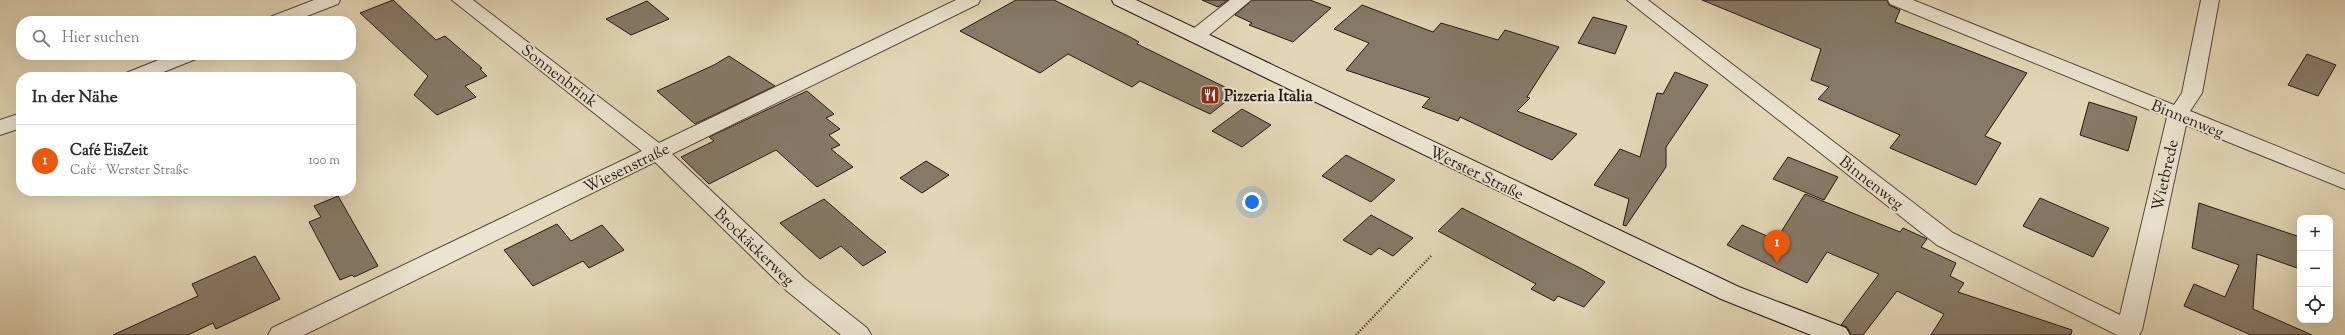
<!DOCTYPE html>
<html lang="de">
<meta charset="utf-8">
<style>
body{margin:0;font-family:"Sorts Mill Goudy",serif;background:#f2f2f3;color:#2b2b33}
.controls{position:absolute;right:12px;bottom:12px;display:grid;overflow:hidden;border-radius:8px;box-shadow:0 4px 16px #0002}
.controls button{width:36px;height:36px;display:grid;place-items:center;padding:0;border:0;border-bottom:1px solid #e1e1e2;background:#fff;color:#2b2b33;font:20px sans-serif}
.you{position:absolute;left:1252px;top:202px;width:14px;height:14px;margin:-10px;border:3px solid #fff;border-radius:50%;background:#1a73e8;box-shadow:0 0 0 6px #1a73e833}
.badge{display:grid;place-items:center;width:26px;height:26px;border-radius:50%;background:#ea580c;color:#fff;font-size:13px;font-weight:700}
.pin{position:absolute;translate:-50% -33px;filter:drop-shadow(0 1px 2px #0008)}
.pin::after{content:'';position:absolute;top:21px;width:14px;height:12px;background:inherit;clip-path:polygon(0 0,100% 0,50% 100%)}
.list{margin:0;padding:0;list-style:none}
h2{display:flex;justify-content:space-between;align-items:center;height:52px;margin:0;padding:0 16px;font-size:17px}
h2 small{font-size:13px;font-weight:400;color:#7c7c81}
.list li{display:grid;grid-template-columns:26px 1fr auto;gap:12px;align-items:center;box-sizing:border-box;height:72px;padding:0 16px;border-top:1px solid #e1e1e2}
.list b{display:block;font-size:15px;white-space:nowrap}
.list p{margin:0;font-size:13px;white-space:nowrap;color:#7c7c81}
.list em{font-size:13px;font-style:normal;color:#7c7c81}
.icon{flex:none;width:22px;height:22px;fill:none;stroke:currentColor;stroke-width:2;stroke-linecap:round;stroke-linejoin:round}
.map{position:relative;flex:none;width:2345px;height:335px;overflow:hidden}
.search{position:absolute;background:#fff;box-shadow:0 4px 16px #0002;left:16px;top:16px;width:340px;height:44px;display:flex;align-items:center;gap:10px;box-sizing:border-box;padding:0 14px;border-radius:16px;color:#7c7c81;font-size:15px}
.panel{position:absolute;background:#fff;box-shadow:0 4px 16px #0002;left:16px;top:72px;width:340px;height:124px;border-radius:16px}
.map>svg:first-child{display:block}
.building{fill:#867a67;stroke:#231711}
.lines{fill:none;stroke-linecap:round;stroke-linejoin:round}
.minor-casing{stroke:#53473a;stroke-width:2}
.secondary-casing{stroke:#231711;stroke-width:2}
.path{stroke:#231711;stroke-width:2.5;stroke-dasharray:1 2;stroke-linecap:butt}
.minor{fill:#ece4d0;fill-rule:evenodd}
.secondary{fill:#ece4d0;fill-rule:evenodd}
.labels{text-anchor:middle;stroke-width:4;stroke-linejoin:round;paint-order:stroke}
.street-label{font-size:16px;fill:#231711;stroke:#ece4d0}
.poi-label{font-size:16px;font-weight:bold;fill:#231711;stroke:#ece4d0;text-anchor:start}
</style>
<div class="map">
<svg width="2345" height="335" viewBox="0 0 2345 335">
<rect width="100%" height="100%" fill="#e2d6b6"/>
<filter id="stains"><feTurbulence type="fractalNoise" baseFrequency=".005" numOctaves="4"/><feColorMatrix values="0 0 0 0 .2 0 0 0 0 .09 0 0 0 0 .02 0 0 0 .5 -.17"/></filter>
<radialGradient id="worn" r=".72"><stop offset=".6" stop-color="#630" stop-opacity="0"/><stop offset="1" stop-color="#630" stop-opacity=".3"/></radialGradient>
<g class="building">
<polygon points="393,0 436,40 445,36 482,68 480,69 487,76 465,86 476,97 437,115 414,95 428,76 360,13"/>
<polygon points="1016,0 1054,0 1130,37 1139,42 1137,44 1237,93 1210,114 1140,81 1132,87 1068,54 1040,73 960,31"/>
<polygon points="1202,0 1228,0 1218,7"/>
<polygon points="1252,0 1310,0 1331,8 1293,42 1249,25 1252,23 1235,15"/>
<polygon points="1702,0 1887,0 1889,5 1900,10 1895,22 2027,73 1985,136 2001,143 1976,185 1890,148 1900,135 1818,99 1829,87 1811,80 1821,49"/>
<polygon points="647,1 669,19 631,35 606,19"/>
<polygon points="1362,5 1433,32 1441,23 1498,40 1505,30 1559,47 1527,97 1530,98 1517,111 1577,134 1552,160 1460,117 1458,121 1422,107 1430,98 1346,70 1369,43 1334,29"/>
<polygon points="1593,17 1627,26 1615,54 1578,43"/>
<polygon points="2307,54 2336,65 2318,96 2288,85"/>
<polygon points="729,56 775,86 695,124 657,91 714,65"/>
<polygon points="1675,72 1708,85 1666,147 1666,167 1626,226 1623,225 1629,199 1594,185 1620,149 1640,157 1657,93 1663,94"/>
<polygon points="807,91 834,114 826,118 840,129 829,135 840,145 831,149 853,167 817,187 776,150 709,184 681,157 714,141 709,137"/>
<polygon points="2089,102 2137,117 2128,151 2080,135"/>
<polygon points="1242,109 1271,125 1242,147 1212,131"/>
<polygon points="1346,155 1395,180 1371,202 1322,176"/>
<polygon points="1788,157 1838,177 1824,200 1773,179"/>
<polygon points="926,161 949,175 922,193 900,178"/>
<polygon points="1805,194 1900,232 1903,228 1927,239 1921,247 1956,263 1950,276 1964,283 1958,292 2072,330 2071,335 1931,335 1944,314 1897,291 1863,335 1851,335 1847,327 1841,325 1879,274 1827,252 1807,283 1727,245 1742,225 1776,240"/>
<polygon points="338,196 378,266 354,277 352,275 340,280 309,222 321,217 314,206"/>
<polygon points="2040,198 2109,228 2093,257 2023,226"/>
<polygon points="824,199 870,239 886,252 863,266 841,246 820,259 780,223"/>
<polygon points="2199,203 2300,237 2300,269 2257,254 2253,309 2312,335 2251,335 2184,306 2194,284 2225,297 2239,265 2192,248"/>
<polygon points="1462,208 1584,270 1605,282 1584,307 1558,296 1554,301 1531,289 1536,284 1438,231"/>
<polygon points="1371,215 1413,238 1393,256 1379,248 1371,255 1343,240"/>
<polygon points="557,224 571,241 602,225 624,250 589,268 583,261 533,286 504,250"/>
<polygon points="255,256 280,299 216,329 213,323 188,335 113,335 198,296 192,284"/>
</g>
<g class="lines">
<defs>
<g id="minor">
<polygon points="314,0 340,0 338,4 294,21 267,21 270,17"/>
<polygon points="452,0 473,0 659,143 956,0 980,0 978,4 672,154 805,279 867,328 871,335 841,335 787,291 655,162 304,335 268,335 272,328 642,151"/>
<polygon points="1230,0 1251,0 1203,40 1196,42 1189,40 1186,36 1189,32"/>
<polygon points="1627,0 1648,0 1953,233 2120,315 2167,117 1890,4 1888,0 1913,0 2174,105 2182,93 2201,0 2219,0 2202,93 2190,111 2345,174 2345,189 2186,125 2142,330 2139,335 2117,335 1937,245"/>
<polygon points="171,55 199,55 196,59 151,77 123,77 126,73"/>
<polygon points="21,113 21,128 0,135 0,120"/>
</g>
<polygon id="secondary" points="1112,0 1136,0 1739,287 1846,328 1850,335 1811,335 1721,299 1114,4"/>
</defs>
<use href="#minor" class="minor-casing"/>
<use href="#secondary" class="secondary-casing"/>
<polyline class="path" points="1356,335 1431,256"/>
<use href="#minor" class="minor"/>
<use href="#secondary" class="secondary"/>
</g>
<defs>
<symbol id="restaurant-square" viewBox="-11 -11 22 22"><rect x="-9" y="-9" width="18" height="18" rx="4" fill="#8f2418" stroke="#ece4d0"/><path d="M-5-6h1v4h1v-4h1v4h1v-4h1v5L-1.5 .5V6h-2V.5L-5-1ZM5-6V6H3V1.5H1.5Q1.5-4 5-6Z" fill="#fff"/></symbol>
</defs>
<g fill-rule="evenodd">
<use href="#restaurant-square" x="1199" y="84" width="22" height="22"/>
</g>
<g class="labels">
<g class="street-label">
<text transform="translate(560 75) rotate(38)" y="6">Sonnenbrink</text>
<text transform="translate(2188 118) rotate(22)" y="6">Binnenweg</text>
<text transform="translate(626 167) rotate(-26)" y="6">Wiesenstraße</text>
<text transform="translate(1477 172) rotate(26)" y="6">Werster Straße</text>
<text transform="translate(2164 175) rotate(-77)" y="6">Wietbrede</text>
<text transform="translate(1872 182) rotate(38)" y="6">Binnenweg</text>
<text transform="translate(755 246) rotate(44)" y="6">Brockäckerweg</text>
</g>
<g class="poi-label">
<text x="1224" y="101">Pizzeria Italia</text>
</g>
</g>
<rect width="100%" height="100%" filter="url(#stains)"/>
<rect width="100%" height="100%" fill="url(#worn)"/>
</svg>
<div class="controls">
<button>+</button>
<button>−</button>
<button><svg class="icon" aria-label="locate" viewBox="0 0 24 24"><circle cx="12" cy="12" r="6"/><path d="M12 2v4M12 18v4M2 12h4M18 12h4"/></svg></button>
</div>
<div class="you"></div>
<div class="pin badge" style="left:1777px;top:263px">1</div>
<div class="search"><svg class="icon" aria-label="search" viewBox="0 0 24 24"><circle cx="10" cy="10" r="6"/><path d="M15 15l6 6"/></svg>Hier suchen</div>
<section class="panel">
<h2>In der Nähe<small></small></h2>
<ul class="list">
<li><span class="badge">1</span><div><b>Café EisZeit</b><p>Café · Werster Straße</p></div><em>100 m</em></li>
</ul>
</section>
</div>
